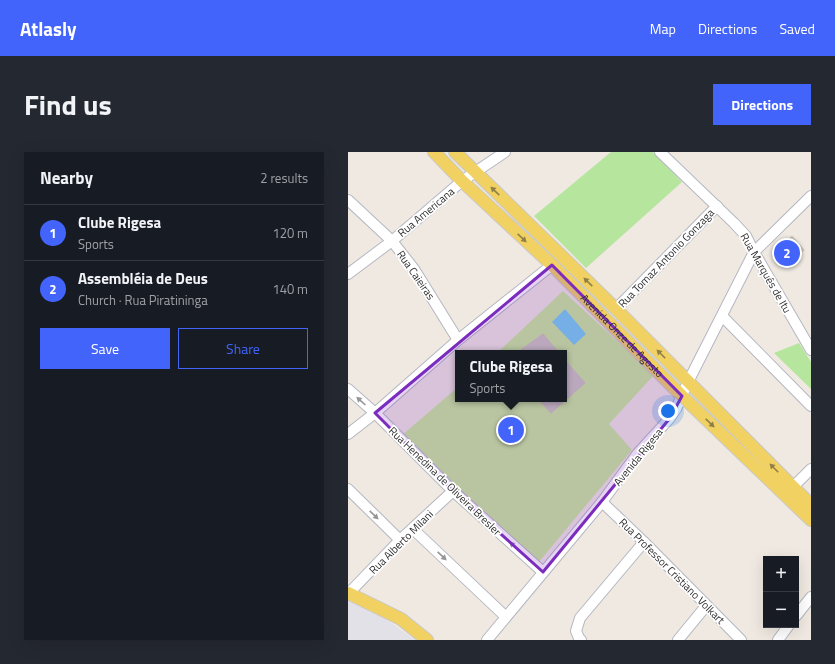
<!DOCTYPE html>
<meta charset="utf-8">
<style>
body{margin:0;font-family:"Titillium Web",sans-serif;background:#242831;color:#f1f3f6}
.controls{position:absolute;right:12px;bottom:12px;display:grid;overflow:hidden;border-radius:0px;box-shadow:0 4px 16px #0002}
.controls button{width:36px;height:36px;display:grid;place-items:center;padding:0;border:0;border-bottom:1px solid #363941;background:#171b24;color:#f1f3f6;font:20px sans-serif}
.you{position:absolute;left:320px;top:259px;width:14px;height:14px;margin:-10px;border:3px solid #fff;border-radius:50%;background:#1a73e8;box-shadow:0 0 0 6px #1a73e833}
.badge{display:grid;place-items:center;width:26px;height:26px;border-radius:50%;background:#4264fb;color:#fff;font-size:13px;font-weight:700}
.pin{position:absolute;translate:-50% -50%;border:2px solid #fff;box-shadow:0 1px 4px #0006}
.popup{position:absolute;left:107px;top:198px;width:112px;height:52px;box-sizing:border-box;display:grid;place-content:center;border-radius:0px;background:#171b24;filter:drop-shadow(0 1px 3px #0005);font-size:13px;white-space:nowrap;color:#9ea1a6}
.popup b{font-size:15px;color:#f1f3f6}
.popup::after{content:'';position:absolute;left:50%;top:100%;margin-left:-8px;border:8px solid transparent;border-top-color:#171b24}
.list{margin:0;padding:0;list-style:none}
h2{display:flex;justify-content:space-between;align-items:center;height:52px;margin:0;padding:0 16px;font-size:17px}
h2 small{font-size:13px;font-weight:400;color:#9ea1a6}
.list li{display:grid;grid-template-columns:26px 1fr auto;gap:12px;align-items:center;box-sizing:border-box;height:56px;padding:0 16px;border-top:1px solid #363941}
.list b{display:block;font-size:15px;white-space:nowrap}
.list p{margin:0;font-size:13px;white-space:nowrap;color:#9ea1a6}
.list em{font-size:13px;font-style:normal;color:#9ea1a6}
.actions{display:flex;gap:8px;padding:12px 16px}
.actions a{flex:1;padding:9px 0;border:1px solid #4264fb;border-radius:0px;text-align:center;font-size:14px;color:#4264fb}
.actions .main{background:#4264fb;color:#fff}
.map{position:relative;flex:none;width:463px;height:488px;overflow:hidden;border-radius:0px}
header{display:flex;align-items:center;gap:24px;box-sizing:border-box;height:56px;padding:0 20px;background:#4264fb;color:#fff}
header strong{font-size:19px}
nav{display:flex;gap:22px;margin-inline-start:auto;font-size:14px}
.intro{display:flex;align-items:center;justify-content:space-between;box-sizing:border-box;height:96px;padding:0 24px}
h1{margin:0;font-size:28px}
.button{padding:10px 18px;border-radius:0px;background:#4264fb;color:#fff;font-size:14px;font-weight:700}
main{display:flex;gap:24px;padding:0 24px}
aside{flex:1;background:#171b24;border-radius:0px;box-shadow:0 4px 16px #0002}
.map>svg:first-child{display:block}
.industrial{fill:#e3e1e8}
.green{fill:#b6e59e}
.pitch{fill:#c9ec9a}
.water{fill:#75cff0}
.building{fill:#cbc7bf;stroke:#cbc5ba}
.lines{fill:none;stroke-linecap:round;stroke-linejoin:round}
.minor-casing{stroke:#b4b7c1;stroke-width:12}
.major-casing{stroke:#c9c9c9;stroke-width:14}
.minor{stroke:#fff;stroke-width:10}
.major{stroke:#f2d163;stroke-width:12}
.oneway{fill:#908048}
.oneway2{fill:#969696}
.marked{fill:#7b2cbf;fill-opacity:0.2;stroke:#7b2cbf;stroke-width:3;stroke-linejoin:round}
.labels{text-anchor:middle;stroke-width:3.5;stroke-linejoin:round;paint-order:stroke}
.street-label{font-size:11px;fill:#2e2e2e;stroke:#fff}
</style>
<header>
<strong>Atlasly</strong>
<nav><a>Map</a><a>Directions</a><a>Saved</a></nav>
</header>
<div class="intro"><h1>Find us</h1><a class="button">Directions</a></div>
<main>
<aside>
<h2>Nearby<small>2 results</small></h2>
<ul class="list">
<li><span class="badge">1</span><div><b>Clube Rigesa</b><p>Sports</p></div><em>120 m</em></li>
<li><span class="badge">2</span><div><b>Assembléia de Deus</b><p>Church · Rua Piratininga</p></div><em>140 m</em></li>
</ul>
<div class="actions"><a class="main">Save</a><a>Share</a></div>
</aside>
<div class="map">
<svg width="463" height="488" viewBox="0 0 463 488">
<rect width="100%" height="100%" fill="#efe9e1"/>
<polygon class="industrial" points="0,449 25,458 67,488 0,488"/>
<g class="green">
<polygon points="263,0 305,0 334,30 238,116 186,64"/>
<polygon points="451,191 463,210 463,237 426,201"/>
</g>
<polygon class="pitch" points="215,139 306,223 261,272 284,298 190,411 168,389 53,284 110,235 110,247 216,247 216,201 149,201"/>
<polygon class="water" points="217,157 238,182 226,193 204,170"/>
<g class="building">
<polygon points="444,84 456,98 436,115 424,104 430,96"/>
<polygon points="195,182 211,201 171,201 174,197"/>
<polygon points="216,207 237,231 203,261 190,247 216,247"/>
</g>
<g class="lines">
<defs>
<g id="minor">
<polyline points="312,0 386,71 398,84 406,100 463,198"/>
<polyline points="0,48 44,89 66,117 110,188"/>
<polyline points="0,122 44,89 114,29 157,0"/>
<polyline points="268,157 369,54"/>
<polyline points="374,164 463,254"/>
<polyline points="0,237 27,261 105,339 195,420"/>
<polyline points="0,282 27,261 110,188 204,113"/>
<polyline points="445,335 463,317"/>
<polyline points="0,337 52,388"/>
<polyline points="254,350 296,390 393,488"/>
<polyline points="65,377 158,465"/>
<polyline points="1,441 52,388 105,339"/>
<polyline points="448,464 463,445"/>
<polyline points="139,488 254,350 290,301 322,266 328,257 340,230 406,100 463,44"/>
<polyline points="233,488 231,486 228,479 232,466 296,390"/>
<polyline points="330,488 358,454"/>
<polyline points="430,488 441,473"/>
</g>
<g id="major">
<path id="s1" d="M 86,0 L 114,29 L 204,113 L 334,244 L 463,368"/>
<polyline points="107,0 268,157 463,353"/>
<polyline points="0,441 53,467 79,488"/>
</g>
</defs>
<use href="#minor" class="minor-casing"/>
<use href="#major" class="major-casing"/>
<use href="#minor" class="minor"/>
<use href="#major" class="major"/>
</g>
<defs><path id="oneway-solid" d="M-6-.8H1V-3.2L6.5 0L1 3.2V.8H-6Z"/></defs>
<g class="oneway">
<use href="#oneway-solid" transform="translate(147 39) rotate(-136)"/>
<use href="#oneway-solid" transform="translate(174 86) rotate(43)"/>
<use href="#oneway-solid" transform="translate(240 130) rotate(-136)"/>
<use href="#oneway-solid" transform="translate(313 202) rotate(-135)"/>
<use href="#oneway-solid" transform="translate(362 271) rotate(44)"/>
<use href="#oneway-solid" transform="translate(426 316) rotate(-135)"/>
</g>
<g class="oneway2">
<use href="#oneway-solid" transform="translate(13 249) rotate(-138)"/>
<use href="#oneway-solid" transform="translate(26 363) rotate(44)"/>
<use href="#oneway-solid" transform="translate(166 394) rotate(-138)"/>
<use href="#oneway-solid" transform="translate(94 404) rotate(43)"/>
</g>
<path class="marked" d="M 204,113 L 334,244 L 322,266 L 195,420 L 105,339 L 27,261 Z"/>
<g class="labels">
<g class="street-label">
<text transform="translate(78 60) rotate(-40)" y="4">Rua Americana</text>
<text transform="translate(318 106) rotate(-46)" y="4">Rua Tomaz Antonio Gonzaga</text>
<text transform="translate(418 121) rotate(60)" y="4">Rua Marquês de Itu</text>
<text transform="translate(68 123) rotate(55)" y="4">Rua Caieiras</text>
<text dy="4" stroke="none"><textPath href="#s1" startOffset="263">Avenida Onze de Agosto</textPath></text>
<text transform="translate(290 305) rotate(-51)" y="4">Avenida Rigesa</text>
<text transform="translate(97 329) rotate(44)" y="4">Rua Henedina de Oliveira Bresler</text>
<text transform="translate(53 390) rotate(-45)" y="4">Rua Alberto Milani</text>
<text transform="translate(324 419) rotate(45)" y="4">Rua Professor Cristiano Volkart</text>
</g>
</g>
</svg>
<div class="controls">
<button>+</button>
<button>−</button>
</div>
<div class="you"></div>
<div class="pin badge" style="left:163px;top:278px">1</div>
<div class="popup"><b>Clube Rigesa</b>Sports</div>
<div class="pin badge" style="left:439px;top:101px">2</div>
</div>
</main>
